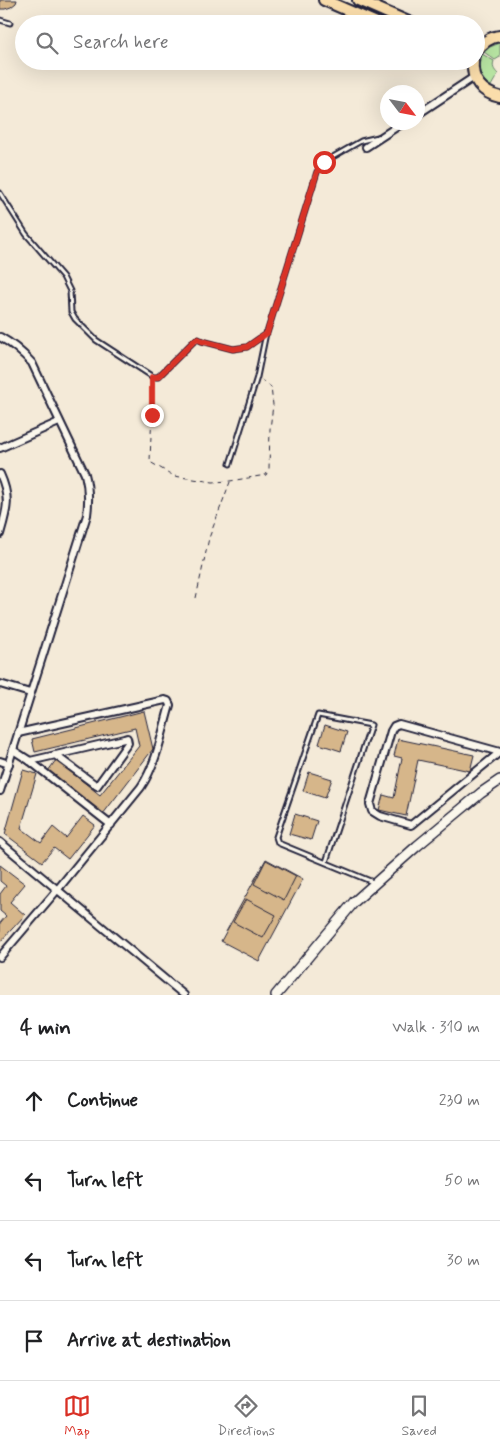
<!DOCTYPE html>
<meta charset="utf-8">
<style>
body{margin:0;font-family:Mynerve,sans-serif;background:#f6f6f6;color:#202124}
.compass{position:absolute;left:380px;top:85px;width:45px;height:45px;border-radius:50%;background:#fff;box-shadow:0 5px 20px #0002;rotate:122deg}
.stop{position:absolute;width:15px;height:15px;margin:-11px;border:4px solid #d93025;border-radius:50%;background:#fff}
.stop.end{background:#d93025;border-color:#fff;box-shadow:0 1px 5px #0008}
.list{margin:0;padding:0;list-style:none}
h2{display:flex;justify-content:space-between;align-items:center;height:65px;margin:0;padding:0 20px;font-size:21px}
h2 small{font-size:16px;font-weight:400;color:#757577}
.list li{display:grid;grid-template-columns:32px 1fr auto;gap:15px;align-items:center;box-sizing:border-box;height:80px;padding:0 20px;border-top:1px solid #e0e0e0}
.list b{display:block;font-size:19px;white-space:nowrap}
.list em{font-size:16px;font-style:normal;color:#757577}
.icon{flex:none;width:28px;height:28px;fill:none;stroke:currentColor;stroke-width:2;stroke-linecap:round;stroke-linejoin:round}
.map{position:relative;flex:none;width:500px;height:995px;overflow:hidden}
.search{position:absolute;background:#fff;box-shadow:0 5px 20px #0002;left:15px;right:15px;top:15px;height:55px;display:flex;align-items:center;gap:12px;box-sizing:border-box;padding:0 18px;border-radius:28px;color:#757577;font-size:19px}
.sheet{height:385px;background:#fff}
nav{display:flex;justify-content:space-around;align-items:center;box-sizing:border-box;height:70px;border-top:1px solid #e0e0e0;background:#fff;font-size:14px;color:#757577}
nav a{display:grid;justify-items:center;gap:2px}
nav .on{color:#d93025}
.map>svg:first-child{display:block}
.green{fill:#b7e4a2;stroke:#6c836e}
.building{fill:#d6b68a;stroke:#22223b}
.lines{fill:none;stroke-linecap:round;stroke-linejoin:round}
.lane-casing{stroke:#22223b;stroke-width:7}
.street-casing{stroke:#22223b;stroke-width:10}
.secondary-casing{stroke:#22223b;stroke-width:12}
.primary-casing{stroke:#22223b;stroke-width:14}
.path{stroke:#22223b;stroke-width:1;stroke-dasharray:5 4;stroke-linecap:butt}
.lane{stroke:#fbf7ec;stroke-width:3}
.street{stroke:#fbf7ec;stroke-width:6}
.secondary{stroke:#fbf7ec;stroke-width:9}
.primary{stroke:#faddab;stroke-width:10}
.route{stroke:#d93025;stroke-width:6}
</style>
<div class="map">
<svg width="500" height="995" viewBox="0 0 500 995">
<rect width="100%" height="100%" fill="#f4ead8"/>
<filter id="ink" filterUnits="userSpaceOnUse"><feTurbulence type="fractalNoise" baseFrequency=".02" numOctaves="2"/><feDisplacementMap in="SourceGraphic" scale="10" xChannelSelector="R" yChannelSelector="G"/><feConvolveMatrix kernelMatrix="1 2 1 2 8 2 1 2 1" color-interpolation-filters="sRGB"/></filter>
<g filter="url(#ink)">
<g class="green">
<polygon points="500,43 500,57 495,60 484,52 490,47"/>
<path d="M 482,54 L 494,61 C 492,67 494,70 498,74 L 491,86 C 478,78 477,67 482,54 Z"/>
</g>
<g class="building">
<polygon points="0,0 17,0 16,3 11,7 5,9 0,9"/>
<polygon points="144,711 153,749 103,814 48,771 56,760 100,795 139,746 135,728 35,752 32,739"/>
<polygon points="325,725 347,732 341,751 319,744"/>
<polygon points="398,739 474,755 470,771 418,760 406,816 379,810 383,795 394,798 402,758 394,756"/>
<polygon points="23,770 37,774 21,828 41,843 53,827 66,838 83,816 95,825 68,859 54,848 42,862 5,834"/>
<polygon points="309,772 332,779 325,798 303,791"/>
<polygon points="295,814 317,821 311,840 289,834"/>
<polygon points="266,859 303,879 259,961 221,941"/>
<polygon points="266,860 296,876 284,900 254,884"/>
<polygon points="0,865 25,884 10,902 25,915 0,942 0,923 6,916 0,911 0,894 6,886 0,881"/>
<polygon points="246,899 276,915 263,938 233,922"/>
</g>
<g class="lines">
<defs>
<g id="lane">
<polyline points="0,20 10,23"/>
<polyline points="0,193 26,234 63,277 70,291 71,312 75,319 96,340 153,377 158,377 193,342 198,339 202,341 233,349 247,347 267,333 317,172 324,162 361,141 378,137"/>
<polyline points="230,464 257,377 266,333"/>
<polyline points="326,862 371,725 318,715 276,837 278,843 375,883"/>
</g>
<g id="street">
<polyline points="418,114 474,77"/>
<polyline points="366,147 404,122"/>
<path d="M 0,337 C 13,344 22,352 32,363 L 85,474 C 89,489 89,500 87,515 L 0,791"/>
<polyline points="0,448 59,422"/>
<path d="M 0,474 C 11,498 7,510 0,534"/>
<polyline points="0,684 30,693"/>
<polygon points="399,724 500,752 411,825 380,816 372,811 370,804 391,731 394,726"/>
<polyline points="13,750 30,761 111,825"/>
<polyline points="0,761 9,764"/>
<polyline points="30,761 124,739 127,738 128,743 97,786 55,755"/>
<polyline points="0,842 184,995"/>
<path d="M 0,957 L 58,889 L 141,787 C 157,763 162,732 170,705 L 168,701 L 165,700 L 18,733"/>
</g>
<polyline id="secondary" points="276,995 354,902 417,846 481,793 500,780"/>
<g id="primary">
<polyline points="324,0 379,24"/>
<polyline points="358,0 413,24"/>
<path d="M 476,52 C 482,43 489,37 500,36"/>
<path d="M 473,61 C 471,80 482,93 500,97"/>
</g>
</defs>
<use href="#lane" class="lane-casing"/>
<use href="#street" class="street-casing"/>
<use href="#secondary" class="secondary-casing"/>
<use href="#primary" class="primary-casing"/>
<g class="path">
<polyline points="153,383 150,462 174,476 213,482 230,481 266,475 269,469 270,429 273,405 271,387 261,380"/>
<polyline points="196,598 209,538 230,482"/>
</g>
<use href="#lane" class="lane"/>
<use href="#street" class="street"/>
<use href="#secondary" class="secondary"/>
<use href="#primary" class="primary"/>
</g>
</g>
<g class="lines" filter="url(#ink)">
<polyline class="route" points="152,415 152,377 158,377 193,342 198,339 202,341 233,349 247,347 267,333 317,172 324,162"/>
</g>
</svg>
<svg class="compass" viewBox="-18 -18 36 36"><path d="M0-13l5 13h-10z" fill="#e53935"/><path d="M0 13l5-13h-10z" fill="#757577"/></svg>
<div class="stop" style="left:324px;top:162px"></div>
<div class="stop end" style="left:152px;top:415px"></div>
<div class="search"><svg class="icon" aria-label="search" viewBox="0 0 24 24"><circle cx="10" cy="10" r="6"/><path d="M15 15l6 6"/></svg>Search here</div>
</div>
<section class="sheet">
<h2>4 min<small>Walk · 310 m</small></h2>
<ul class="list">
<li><svg class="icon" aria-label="ahead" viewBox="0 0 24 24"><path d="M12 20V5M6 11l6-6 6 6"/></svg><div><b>Continue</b></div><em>230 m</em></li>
<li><svg class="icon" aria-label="left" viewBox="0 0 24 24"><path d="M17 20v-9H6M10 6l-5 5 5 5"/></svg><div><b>Turn left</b></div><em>50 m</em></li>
<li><svg class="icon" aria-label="left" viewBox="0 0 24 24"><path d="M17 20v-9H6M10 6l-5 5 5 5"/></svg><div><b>Turn left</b></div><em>30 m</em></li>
<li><svg class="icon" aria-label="arrive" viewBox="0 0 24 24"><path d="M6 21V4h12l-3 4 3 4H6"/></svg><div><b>Arrive at destination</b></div></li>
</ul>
</section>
<nav>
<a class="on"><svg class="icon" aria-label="map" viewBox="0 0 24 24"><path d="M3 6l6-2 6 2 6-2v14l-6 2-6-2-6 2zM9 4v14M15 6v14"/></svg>Map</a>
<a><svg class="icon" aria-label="directions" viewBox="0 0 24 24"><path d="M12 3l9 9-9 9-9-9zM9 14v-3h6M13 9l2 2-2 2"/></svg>Directions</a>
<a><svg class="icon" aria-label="saved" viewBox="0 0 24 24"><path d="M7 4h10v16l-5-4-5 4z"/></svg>Saved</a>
</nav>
